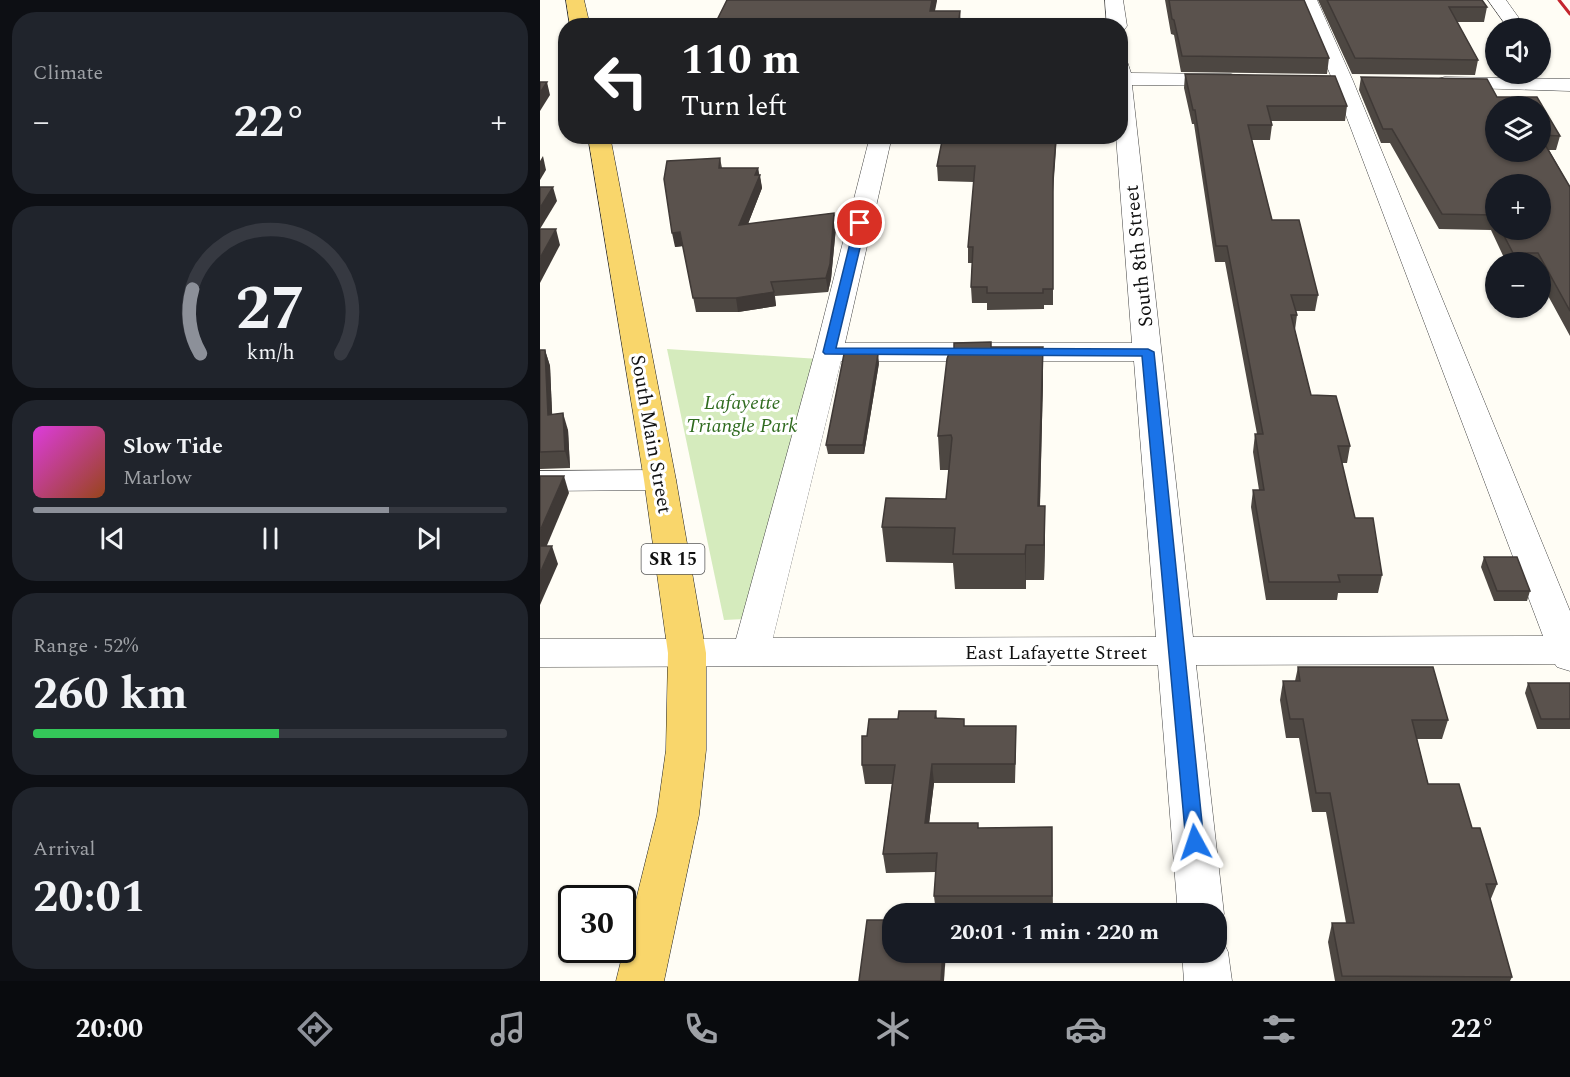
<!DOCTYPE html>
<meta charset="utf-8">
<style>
body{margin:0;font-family:Spectral,serif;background:#20242c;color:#f1f3f6;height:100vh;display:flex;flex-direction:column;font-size:22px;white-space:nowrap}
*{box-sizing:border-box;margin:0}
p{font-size:20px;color:#9ea1a6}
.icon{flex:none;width:33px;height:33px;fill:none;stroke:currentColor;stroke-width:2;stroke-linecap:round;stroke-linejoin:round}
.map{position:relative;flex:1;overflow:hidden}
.side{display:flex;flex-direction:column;gap:12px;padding:12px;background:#0d0f14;width:540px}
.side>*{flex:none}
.banner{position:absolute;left:18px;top:18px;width:570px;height:126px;border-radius:24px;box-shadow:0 2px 4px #0004;background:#202124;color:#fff;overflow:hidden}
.controls{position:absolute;left:945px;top:18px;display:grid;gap:12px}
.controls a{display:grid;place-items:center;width:66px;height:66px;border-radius:50%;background:#171b24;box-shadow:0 2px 4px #0004;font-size:30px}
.speed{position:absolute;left:18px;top:885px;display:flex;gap:12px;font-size:30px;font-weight:700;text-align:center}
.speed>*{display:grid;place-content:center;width:78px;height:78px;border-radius:50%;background:#171b24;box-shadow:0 2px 4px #0004;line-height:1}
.speed .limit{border:3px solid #111;border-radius:9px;background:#fff;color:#111}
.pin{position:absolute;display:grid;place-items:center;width:51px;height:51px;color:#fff;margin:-26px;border:3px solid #fff;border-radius:50%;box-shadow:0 2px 6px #0007}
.me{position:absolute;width:66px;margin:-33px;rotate:355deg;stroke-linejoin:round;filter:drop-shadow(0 0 4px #0008)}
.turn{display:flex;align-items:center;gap:21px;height:126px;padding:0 24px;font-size:27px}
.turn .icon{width:78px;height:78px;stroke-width:2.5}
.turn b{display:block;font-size:42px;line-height:51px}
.big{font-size:45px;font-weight:700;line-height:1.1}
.side .card{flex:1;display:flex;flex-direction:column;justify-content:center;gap:9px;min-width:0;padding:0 21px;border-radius:24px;background:#20242c}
.side .dial{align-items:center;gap:0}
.dial svg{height:156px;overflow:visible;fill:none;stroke:#363941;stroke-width:7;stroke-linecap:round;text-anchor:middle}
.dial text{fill:#f1f3f6;stroke:none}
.song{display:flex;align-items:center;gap:18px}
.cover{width:72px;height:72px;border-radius:9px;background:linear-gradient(135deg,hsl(300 70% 55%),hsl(20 70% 35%))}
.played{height:6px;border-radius:3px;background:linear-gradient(90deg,#8c9099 75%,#363941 75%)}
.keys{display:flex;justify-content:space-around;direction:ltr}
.heat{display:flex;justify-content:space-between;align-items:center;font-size:33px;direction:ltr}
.charge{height:9px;border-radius:4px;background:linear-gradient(90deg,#34c759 52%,#363941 0)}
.trip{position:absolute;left:342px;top:903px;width:345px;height:60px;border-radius:24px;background:#171b24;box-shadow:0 2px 4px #0004;font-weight:700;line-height:60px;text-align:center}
.tab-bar{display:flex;height:96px;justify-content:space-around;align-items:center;background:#090b0e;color:#9ea1a6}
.tab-bar .icon{width:42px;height:42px}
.tab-bar .selected{color:#8c9099}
.tab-bar b{font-size:27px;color:#f1f3f6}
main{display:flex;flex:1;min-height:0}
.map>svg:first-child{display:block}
</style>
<main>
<section class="side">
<div class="card"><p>Climate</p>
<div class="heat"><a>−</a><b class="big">22°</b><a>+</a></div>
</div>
<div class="card dial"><svg viewBox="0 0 100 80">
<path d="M14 69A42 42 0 1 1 86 69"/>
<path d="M14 69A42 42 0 0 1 10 36" stroke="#8c9099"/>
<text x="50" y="56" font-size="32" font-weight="700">27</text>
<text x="50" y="72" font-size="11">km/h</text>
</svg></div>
<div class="card">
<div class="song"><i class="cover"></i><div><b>Slow Tide</b><p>Marlow</p></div></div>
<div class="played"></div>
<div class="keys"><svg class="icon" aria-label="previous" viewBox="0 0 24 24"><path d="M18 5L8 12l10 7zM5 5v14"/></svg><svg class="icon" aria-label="pause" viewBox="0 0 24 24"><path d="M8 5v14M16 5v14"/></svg><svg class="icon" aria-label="next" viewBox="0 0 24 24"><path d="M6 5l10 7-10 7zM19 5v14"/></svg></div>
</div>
<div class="card"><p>Range · 52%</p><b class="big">260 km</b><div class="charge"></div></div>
<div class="card"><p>Arrival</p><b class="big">20:01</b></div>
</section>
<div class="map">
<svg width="1030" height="981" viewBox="0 0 1030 981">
<rect width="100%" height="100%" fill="#fffdf5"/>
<polygon fill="#d5ebbd" points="127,349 279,359 205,619 184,620"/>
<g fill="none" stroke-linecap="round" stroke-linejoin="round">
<defs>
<g id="minor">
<polygon points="565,0 583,0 587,26 584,30 580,31 580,26 567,26"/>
<path d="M 759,0 L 777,0 L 813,81 L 1030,611 L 1030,671 L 1017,667 L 1015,664 L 656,665 L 684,914 L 676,928 L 676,914 L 638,914 L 618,665 L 0,667 L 0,639 L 196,639 L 275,352 L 330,136 L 352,136 L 305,343 L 592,343 L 576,136 L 580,136 L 580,59 L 587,61 L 591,73 L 691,74 L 698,76 L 701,80 L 698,84 L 691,86 L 592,85 L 653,637 L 1003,636 L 793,81 ZM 301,361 L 594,361 L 616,637 L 233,638 Z"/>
<polygon points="948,0 966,0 986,28 968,28"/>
<polygon points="905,77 1030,79 1030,91 898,87 895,83 898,79"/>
<polygon points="120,470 132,473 136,480 132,487 120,490 0,491 0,471"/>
<polygon points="676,935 681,937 688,952 692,981 644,981 642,952 676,952"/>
</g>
<g id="major">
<polygon points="26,0 44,0 50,26 30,26"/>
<polygon points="48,136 70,136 136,480 166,653 166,750 159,815 124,981 76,981 117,815 126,750 128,653 104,480"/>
</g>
</defs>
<use href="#minor" stroke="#444" stroke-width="1"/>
<use href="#major" stroke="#222" stroke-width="1"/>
<use href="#minor" fill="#fff" fill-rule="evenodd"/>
<use href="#major" fill="#f9d66b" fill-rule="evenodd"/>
<polyline stroke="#c4262e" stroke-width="3" points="1019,0 1030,14"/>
</g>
<g fill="#4d4742" fill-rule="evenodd">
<polygon points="625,0 764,0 789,58 787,74 641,72 634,35 631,34"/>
<polygon points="778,0 942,0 947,7 944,22 917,22 938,60 935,75 812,74"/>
<polygon points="645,74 807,106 805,121 730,121 732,125 730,140 712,140 732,220 778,295 775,311 756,311 757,315 755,330 771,395 810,446 807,463 802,463 815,518 842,575 838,593 798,593 797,600 726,600 711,507 713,490 719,490 713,452 715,434 717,434 685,262 675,262 654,124 652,124 644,88"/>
<path d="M 821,77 L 957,97 L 1020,136 L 1016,150 L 1009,150 L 1030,187 L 1030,336 L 1000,281 L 1000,262 L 966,262 L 951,230 L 899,229 L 850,143 L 841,143 L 819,90 ZM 956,184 L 1000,230 L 956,230 Z"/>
<polygon points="403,136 513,192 513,305 504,305 504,309 447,310 447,303 432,303 431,287 432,263 428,263 428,247 434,182 398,181 397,166"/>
<polygon points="180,158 182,168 218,168 222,188 208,224 294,213 296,227 291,279 288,292 235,296 236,306 198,312 156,312 143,246 135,247"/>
<polygon points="451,347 503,347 503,380 500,506 505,540 504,580 486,580 486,589 415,589 413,563 346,562 342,527 406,499 409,470 400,470 398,436 414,353"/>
<polygon points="0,350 5,350 10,366 12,415 28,430 30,468 0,469"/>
<polygon points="339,363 324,454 288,454 286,445"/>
<polygon points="944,557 990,591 987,601 954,601 941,567"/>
<polygon points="758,667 908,720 902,739 877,739 888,784 932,828 957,884 950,901 972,977 970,981 795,981 788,942 792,923 806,923 786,812 772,812 759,738 746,738 740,700 743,681 755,681"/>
<polygon points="988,683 1030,683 1030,729 997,729 985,693"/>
<polygon points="396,711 397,718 425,726 476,726 476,745 475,783 394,783 389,823 438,828 512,827 513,914 396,914 394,896 396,872 346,873 343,854 352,784 325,784 322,765 327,736 358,719"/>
</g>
<g fill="#3f3936">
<polygon points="392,0 397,0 397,1 392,26 390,11"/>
<polygon points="420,11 421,26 418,26"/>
<polygon points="7,82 10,95 0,111 0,93"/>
<polygon points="516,136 517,136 513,192 513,305 513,177"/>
<polygon points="3,156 6,170 0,180 0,161"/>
<polygon points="218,168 219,177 220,175 222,188 202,239 199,225"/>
<polygon points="13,187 17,201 0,229 0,208"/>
<polygon points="294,213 296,227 291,279 288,292 286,278"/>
<polygon points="16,229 20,245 0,283 0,258"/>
<polygon points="140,232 143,246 135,247 132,233"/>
<polygon points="234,292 236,306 198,312 196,298"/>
<polygon points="503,347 503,380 499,540 498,506"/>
<polygon points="5,350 10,366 13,433 8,415"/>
<polygon points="338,354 339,363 324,454 323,445"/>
<polygon points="23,413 28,430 30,468 25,451"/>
<polygon points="24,476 29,493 0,562 0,531"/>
<polygon points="505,506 505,540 504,580 504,545"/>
<polygon points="486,545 486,589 485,554"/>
<polygon points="12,546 18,564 0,605 0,573"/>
<polygon points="392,764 394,783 387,841 385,823"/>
<polygon points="403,952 406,952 404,981 401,981"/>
</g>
<g fill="#5a524d" stroke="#3f3936" stroke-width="1.5">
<polygon points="187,0 392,0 390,11 420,11 418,26 174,26"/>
<polygon points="629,0 764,0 789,58 642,56 634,20 632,19"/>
<polygon points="787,0 942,0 947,7 909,7 938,60 815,58"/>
<polygon points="645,74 795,76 807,106 727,106 732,125 708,125 732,220 759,220 778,295 751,295 757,315 751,315 771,395 796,396 810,446 798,446 815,518 833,518 842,575 798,575 800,582 729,582 713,490 724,490 715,434 723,434 687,246 676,246 655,110 653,110"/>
<polygon points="821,77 947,79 957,97 997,97 1020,136 1000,135 1000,106 956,106 956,152 1000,152 1000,136 1030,187 1030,311 998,253 973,253 961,230 1000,230 1000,184 956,184 956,217 954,215 902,214 852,129 843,129"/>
<polygon points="0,82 7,82 0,93"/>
<polygon points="403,136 516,136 513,177 513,289 503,289 503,293 447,293 447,287 431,287 433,247 428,247 435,166 397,166"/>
<polygon points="180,158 179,168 218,168 215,175 220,175 199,225 294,213 290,264 286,278 231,282 234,292 196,298 153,298 140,232 132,233 124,179 127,161"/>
<polygon points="0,187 13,187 0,208"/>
<polygon points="0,229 16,229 0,258"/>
<polygon points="451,342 451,347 503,347 498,506 505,506 504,545 486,545 485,554 413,554 415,528 342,527 346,498 406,499 412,438 411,435 398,436 407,359 409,353 414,353 414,343"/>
<polygon points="0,350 5,350 8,415 23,413 25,451 0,452"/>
<polygon points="304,354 338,354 323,445 286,445"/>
<polygon points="0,476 24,476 0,531"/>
<polygon points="0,546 12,546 0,573"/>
<polygon points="944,557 977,557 990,591 957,591"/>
<polygon points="758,667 893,667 908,720 872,720 888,784 919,784 932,828 940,828 957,884 946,884 972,977 802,976 792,923 814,923 790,793 776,793 763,719 750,719 743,681 760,681"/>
<polygon points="988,683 1030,683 1030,719 1001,719"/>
<polygon points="359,711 396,711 395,718 424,719 424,726 476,726 475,764 392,764 385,823 438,823 438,828 512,827 512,896 394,896 397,853 343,854 355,765 322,765 322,736 327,736 329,719 358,719"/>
<polygon points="327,920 352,920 352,952 403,952 401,981 319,981"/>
</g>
<polygon fill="#1a73e8" stroke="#114b97" stroke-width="1.5" points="320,220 326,223 296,348 608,349 614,352 664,842 661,848 655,850 649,848 646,842 602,356 285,354 283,352 315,223"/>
<g text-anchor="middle" stroke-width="6" stroke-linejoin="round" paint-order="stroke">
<rect fill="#fff" stroke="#585858" stroke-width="1.5" x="101.5" y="544" width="63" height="30" rx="4.5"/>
<g font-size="18" font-weight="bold" fill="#111">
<text x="133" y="565">SR 15</text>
</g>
<g font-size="20" fill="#111" stroke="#fff">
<text transform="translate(598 256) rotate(-96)" y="7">South 8th Street</text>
<text transform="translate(112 434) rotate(80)" y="7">South Main Street</text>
<text x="516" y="659">East Lafayette Street</text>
</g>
<g font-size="20" font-style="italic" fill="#2f6b1f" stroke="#fff">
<text x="202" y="409">Lafayette<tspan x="202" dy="23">Triangle Park</tspan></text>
</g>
</g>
</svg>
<div class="controls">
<a><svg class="icon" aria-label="sound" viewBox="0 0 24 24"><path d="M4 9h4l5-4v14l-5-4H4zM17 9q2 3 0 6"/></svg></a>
<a><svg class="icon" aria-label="layers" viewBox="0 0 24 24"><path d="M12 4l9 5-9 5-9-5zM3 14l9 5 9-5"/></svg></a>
<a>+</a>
<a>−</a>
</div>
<div class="speed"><div class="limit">30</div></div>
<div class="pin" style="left:320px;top:223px;background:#d93025"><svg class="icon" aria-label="arrive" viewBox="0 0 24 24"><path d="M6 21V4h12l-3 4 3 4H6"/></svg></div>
<svg class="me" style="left:655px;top:842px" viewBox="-20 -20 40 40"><path d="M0-17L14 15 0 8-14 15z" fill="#1a73e8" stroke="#fff" stroke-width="4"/></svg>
<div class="trip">20:01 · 1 min · 220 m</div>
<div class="banner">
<div class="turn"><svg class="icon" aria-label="left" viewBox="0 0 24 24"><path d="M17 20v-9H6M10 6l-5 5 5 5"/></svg><div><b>110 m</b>Turn left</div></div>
</div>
</div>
</main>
<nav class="tab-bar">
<b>20:00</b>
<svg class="icon selected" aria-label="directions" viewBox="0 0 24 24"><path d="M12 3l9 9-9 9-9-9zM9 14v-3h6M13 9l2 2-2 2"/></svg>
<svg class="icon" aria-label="music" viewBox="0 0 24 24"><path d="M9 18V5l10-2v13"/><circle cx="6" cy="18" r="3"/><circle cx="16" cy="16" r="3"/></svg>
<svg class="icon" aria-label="phone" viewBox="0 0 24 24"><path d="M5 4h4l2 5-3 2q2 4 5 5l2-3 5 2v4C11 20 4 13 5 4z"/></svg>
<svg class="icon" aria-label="climate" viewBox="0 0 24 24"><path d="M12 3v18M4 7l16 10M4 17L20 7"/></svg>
<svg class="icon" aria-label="car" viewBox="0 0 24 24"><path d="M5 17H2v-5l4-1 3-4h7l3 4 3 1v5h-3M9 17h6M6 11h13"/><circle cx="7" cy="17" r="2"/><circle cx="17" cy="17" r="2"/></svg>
<svg class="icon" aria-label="filters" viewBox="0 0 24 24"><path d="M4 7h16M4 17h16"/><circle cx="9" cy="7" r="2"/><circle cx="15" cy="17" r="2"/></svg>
<b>22°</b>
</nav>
